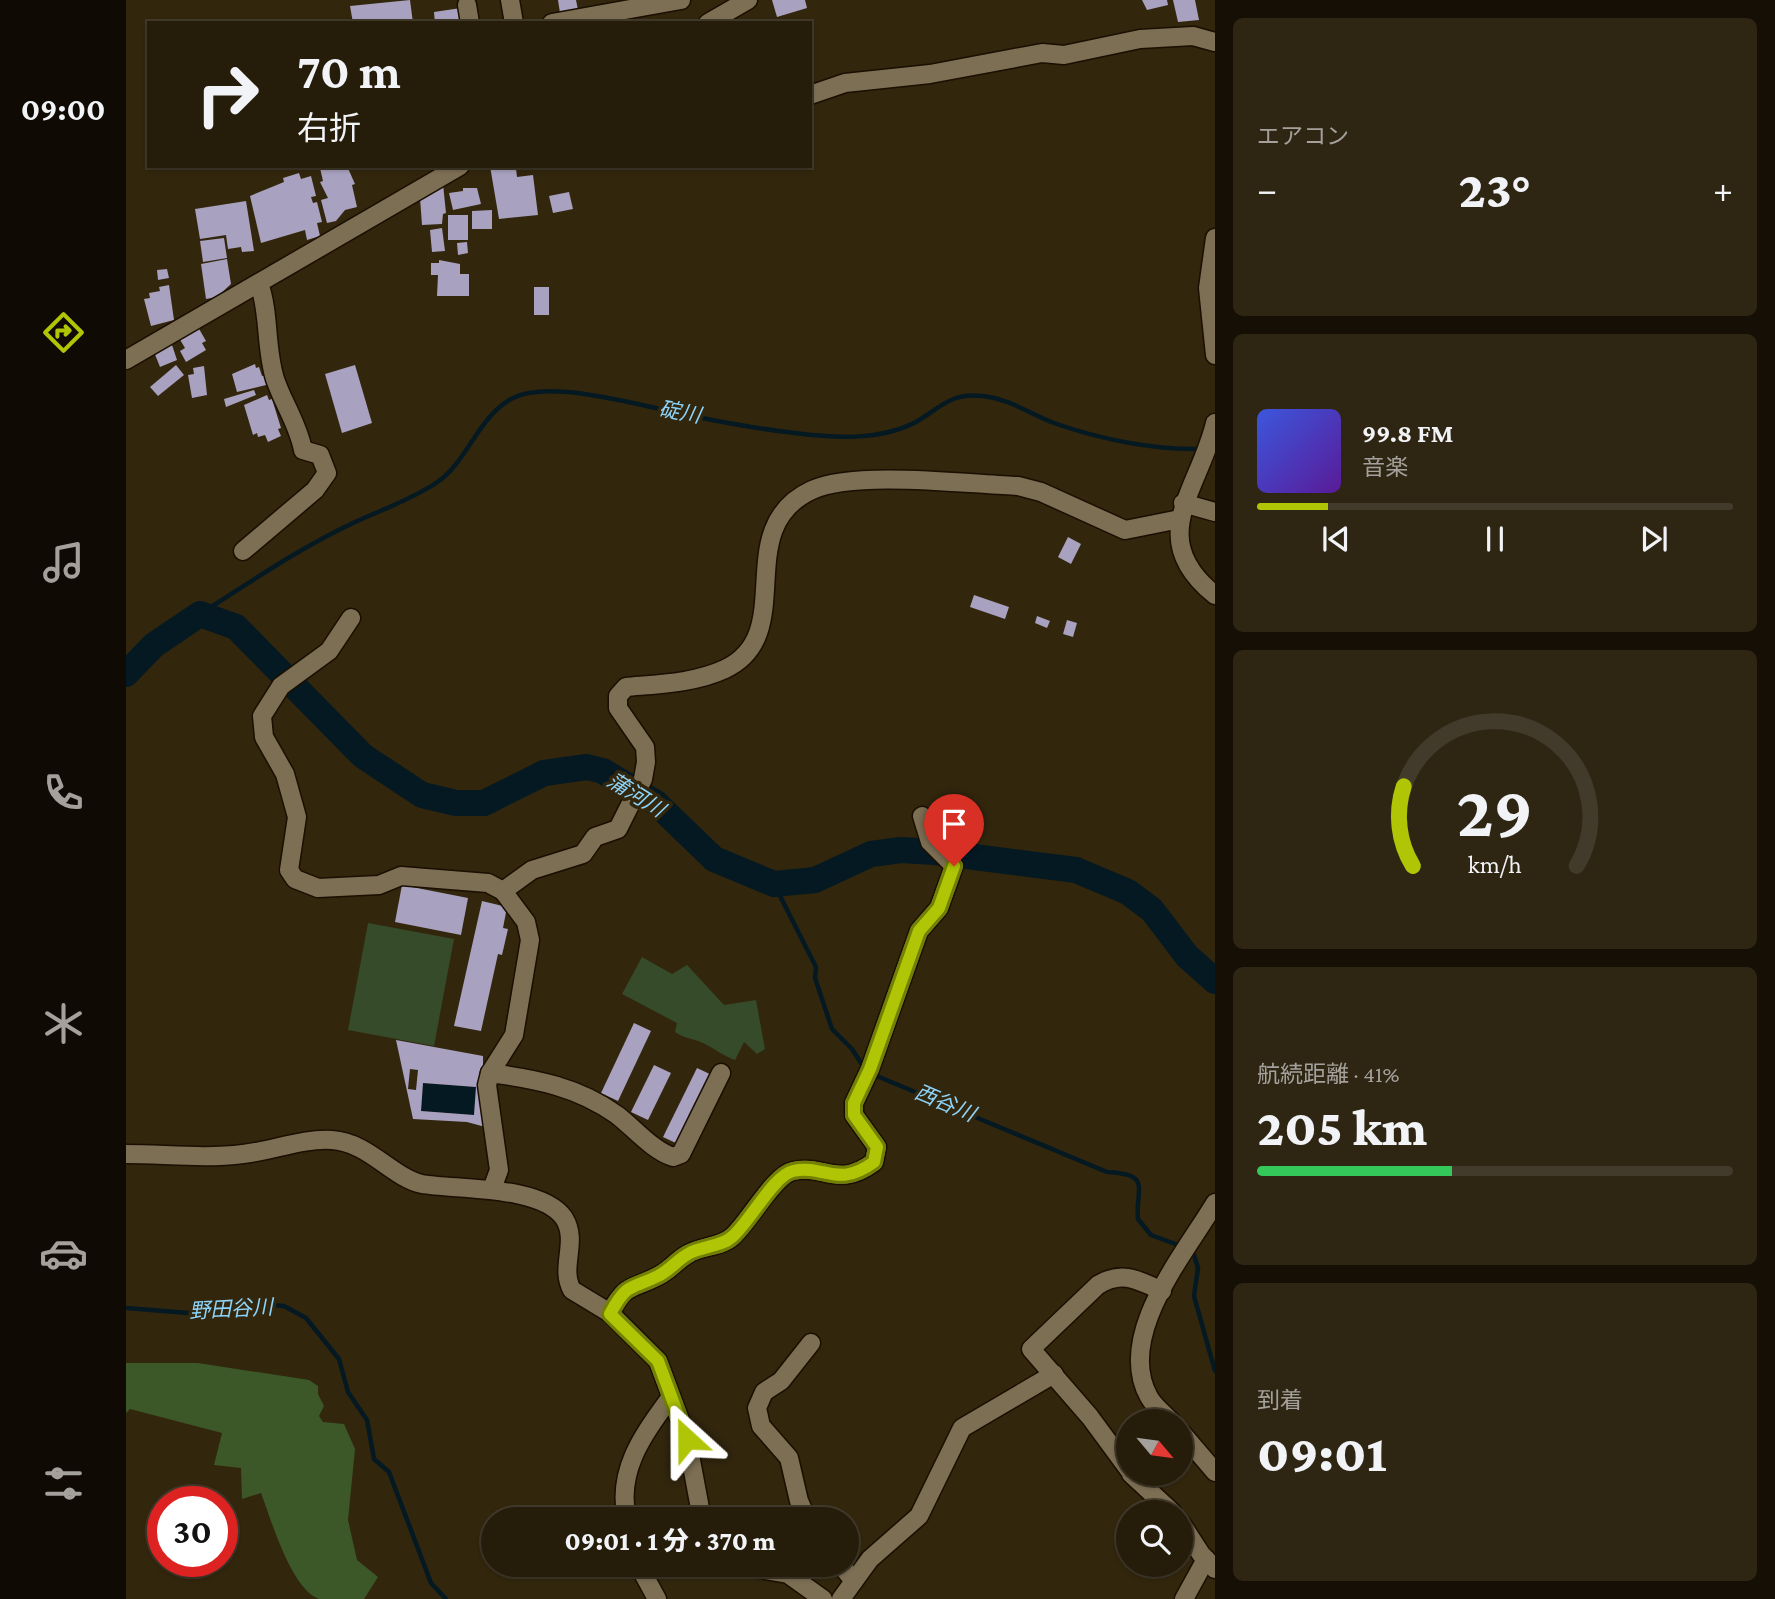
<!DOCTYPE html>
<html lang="ja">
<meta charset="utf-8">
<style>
body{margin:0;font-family:"Crimson Pro","Noto Sans JP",serif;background:#2e2513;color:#f1f3f6;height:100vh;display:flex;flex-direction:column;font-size:26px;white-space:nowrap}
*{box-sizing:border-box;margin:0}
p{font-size:23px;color:#a4a19c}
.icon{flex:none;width:38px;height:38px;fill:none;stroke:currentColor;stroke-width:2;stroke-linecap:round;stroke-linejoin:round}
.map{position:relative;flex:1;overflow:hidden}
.details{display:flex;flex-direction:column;gap:18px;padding:18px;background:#150f06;width:560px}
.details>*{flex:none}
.guide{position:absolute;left:21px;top:21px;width:665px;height:147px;border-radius:0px;box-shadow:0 2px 5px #0004,0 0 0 2px #423a2b;background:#261c0a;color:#f1f3f6;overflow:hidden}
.needle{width:46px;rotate:119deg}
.fabs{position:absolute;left:990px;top:1409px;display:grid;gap:14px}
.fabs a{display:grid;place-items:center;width:77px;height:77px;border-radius:50%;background:#261c0a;box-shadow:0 2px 5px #0004,0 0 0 2px #423a2b;font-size:35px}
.speed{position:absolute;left:21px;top:1486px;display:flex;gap:14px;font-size:35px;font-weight:700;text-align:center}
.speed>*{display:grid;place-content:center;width:91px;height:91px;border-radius:50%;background:#261c0a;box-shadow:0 2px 5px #0004,0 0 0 2px #423a2b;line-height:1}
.speed .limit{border:10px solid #d22;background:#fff;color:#111}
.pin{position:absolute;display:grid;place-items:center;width:60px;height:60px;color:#fff;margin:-72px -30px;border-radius:50% 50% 50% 0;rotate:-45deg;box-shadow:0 0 7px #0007}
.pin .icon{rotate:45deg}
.me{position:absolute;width:77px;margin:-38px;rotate:336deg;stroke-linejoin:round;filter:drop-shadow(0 0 5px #0008)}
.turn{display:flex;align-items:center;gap:24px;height:147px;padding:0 35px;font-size:32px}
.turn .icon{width:91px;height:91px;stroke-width:2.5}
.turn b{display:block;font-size:49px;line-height:60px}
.big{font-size:52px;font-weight:800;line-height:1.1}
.details .card{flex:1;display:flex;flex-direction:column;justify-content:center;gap:10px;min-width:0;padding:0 24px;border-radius:10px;background:#2e2513}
.details .dial{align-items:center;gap:0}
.dial svg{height:182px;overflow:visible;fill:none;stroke:#423a2b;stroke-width:7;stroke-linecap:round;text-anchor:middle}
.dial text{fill:#f1f3f6;stroke:none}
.song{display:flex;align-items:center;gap:21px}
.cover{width:84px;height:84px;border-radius:10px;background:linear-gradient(135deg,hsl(230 70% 55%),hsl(270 70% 35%))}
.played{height:7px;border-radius:4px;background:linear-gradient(90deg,#afc506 15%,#423a2b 15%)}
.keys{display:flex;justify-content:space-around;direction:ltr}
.heat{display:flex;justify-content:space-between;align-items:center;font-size:38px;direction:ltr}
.charge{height:10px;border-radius:5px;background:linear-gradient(90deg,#34c759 41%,#423a2b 0)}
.trip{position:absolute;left:355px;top:1507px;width:378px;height:70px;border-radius:35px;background:#261c0a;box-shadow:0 2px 5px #0004,0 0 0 2px #423a2b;font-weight:800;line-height:70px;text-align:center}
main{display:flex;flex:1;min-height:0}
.tab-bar{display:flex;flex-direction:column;width:126px;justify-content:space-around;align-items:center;background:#0f0b04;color:#a4a19c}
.tab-bar .icon{width:49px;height:49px}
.tab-bar .on{color:#afc506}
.tab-bar b{font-size:32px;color:#f1f3f6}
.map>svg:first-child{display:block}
</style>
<main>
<nav class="tab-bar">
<b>09:00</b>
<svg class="icon on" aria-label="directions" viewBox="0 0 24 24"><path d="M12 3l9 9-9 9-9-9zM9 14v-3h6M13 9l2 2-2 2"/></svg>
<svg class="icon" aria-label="music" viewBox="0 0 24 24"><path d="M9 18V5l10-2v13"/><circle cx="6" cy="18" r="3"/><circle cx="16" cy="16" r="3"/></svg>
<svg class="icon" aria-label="phone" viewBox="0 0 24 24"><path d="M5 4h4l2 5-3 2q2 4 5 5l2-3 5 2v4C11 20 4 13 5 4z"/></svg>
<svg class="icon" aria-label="climate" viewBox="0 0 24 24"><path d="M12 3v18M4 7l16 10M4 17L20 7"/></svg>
<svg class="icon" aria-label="car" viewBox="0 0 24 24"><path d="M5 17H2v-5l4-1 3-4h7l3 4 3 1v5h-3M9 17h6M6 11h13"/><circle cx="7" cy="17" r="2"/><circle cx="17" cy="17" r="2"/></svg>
<svg class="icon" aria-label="filters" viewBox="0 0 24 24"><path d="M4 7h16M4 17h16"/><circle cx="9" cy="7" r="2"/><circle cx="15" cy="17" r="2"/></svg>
</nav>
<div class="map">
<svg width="1089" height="1599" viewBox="0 0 1089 1599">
<rect width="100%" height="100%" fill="#32260d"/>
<g fill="#364b29">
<polygon points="242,923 328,939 308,1046 222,1030"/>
<path d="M 516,957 L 546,974 L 561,965 L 598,1005 L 630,1000 L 639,1049 L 631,1054 L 618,1042 L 609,1060 C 597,1056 588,1048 577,1043 C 567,1038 559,1039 549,1032 L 551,1023 L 496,994 Z"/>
</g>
<path fill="#3c5828" d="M 0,1363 L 72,1363 L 183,1380 L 192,1386 L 192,1394 L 198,1406 L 193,1416 L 197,1422 L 218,1424 L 229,1449 L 222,1520 L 231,1560 L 252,1577 L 238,1599 C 225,1599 204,1599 193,1599 C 165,1589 145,1519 135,1493 L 116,1499 L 115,1468 L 88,1465 L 96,1433 L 4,1409 L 0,1413 Z"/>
<g fill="#051923">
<path d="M 74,614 C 56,641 23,658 0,682 L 0,661 C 21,641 43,616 74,614 Z"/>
<polygon points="297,1083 350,1087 348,1115 295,1111"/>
</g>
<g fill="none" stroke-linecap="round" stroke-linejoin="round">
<g stroke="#051923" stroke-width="4.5">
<path d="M 74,614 C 123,583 172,549 225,524 C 254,510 283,501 310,483 C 342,462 351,417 387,398 C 427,378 522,408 566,416 C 600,423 634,429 669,433 C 707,438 752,441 788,423 C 814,409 823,392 857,396 C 885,399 903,414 928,423 C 973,439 1027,450 1074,449"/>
<polyline points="648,884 690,967 689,978 706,1029 726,1049 739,1069"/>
<path d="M 746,1074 L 981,1172 C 1027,1174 1009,1189 1012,1219 L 1025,1235 L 1052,1245"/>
<polyline points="1068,1255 1072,1268 1068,1296 1089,1371"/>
<polyline points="0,1308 75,1314 134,1304 158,1306 180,1318 213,1359 222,1392 241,1420 248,1459 263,1472 305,1583 320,1599"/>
</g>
<polyline stroke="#051923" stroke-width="26" points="0,674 28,645 74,614 110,627 237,756 296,795 330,803 358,803 418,773 461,767 477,771 530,803 588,859 648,884 689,880 745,854 775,850 809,852 950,870 1002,892 1026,910 1061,956 1089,981"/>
</g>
<g fill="#a8a1bf" fill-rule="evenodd">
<polygon points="284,0 287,23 227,23 224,6"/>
<polygon points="432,0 450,0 452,10 434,13"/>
<polygon points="646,0 679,0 681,8 651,17"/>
<polygon points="1016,0 1041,0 1042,5 1021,10"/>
<polygon points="1047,0 1069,0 1073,20 1052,22"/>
<polygon points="335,8 337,23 309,23 308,12"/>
<polygon points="200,166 221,166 229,184 226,185 231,207 219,210 210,221 201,223 195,200 202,198 194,182 197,181 194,168"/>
<polygon points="364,166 377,166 377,170 390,169 391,177 407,175 412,215 373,219"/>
<polygon points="173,173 175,179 185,176 190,196 185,197 187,203 191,202 196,222 191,223 194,236 181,240 179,230 135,243 124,196 158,182 157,178"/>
<polygon points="317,184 320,213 317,214 316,224 296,225 294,198"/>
<polygon points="337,188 351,188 355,204 327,210 323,193 337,191"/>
<polygon points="443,192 447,209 427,213 423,196"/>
<polygon points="120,201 128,251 116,252 115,247 102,249 100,235 74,239 69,209"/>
<polygon points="366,210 366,229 346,229 346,211"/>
<rect x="322" y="215" width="20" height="25"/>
<polygon points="316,228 319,251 306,252 304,230"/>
<polygon points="98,238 101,258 77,262 74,241"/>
<polygon points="341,242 342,253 332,255 331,243"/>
<polygon points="101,259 105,284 91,297 80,299 75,264"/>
<polygon points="313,260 334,264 334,274 343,274 343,296 311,296 312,275 305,275 305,263 313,263"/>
<polygon points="41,269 43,278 32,280 31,270"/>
<polygon points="43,285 48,320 25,326 18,299 24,298 23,293 34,291 33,287"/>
<rect x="408" y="287" width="15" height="28"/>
<polygon points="72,327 80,341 76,343 80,350 60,362 54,351 59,348 53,338"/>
<polygon points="46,345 51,360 34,367 28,352"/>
<polygon points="129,364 130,368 133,367 136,376 141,375 144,384 111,392 106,374"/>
<polygon points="50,365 58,375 32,396 24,387"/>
<polygon points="229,365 246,423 216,433 199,374"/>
<polygon points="78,366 81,395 66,398 62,375 68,374 67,368"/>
<polygon points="128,390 130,395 100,407 98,399"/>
<polygon points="141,395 143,400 146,399 155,428 152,429 155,436 142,442 139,435 132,437 131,433 127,435 118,405"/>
<polygon points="942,537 955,544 945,564 932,557"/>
<polygon points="848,595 883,607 879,619 844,607"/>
<polygon points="911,616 924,621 921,628 909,623"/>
<polygon points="941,620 951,623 947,637 937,634"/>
<polygon points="276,885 342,898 335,935 269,922"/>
<polygon points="356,901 381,907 377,928 382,929 376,955 372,954 355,1031 328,1026"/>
<polygon points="508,1023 525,1031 492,1101 475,1093"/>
<path d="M 270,1040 L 357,1056 L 357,1105 L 363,1128 L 341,1122 L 287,1119 ZM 284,1069 L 292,1070 L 290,1090 L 282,1089 ZM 297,1083 L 350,1087 L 348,1115 L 295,1111 Z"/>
<polygon points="528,1065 545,1073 522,1120 505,1112"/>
<polygon points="571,1068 588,1076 554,1145 537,1137"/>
</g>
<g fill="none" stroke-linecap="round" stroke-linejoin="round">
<defs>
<g id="street">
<polyline points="384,0 388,23"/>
<polyline points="341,5 344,23"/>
<polyline points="426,23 555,0"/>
<polyline points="582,23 622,0"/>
<polyline points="684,95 719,83 804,74 916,53 938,55 1014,39 1067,36 1089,42"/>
<polyline points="1089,238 1082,288 1089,355"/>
<polyline points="0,360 334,166"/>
<path d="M 1089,423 C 1073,490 1018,538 1089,595"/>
<polyline points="1057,503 1089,512"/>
<path d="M 117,551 L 189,490 L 201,473 L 194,455 L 177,450 C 172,424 157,403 149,379 C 139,347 144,314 133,283"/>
<polyline points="225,618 203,651 155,686 136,716 138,737 159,774 171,817 163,870 169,879 192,888 253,885 275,876 362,883 377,891"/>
<path d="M 364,1073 C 410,1079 452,1087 491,1115 C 508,1128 526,1150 547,1157 L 555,1154 L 595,1073"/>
<path d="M 0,1154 C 38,1154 79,1159 117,1154 C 146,1151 177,1138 206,1140 C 242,1142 267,1178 296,1184 C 331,1190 415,1185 438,1218 C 453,1242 433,1267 446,1290 L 484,1313 L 532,1361 L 561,1439 L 576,1519"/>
<path d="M 366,1189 L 373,1170 L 361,1085 L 364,1073 L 388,1035 L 404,940 L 400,922 L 377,891 L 406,870 L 457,854 L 469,837 L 492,829 L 517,779 L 520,762 L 519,747 L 492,708 L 492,696 L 500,687 C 533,684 569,683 599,669 C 674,634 603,528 686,490 C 728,470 842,484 892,486 L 915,492 L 999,530 L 1054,519"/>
<path d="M 484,1313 C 501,1282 504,1291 532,1276 C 543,1271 551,1260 562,1254 C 575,1246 595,1247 606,1237 C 623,1222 648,1175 667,1171 C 700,1164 712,1189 748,1162 L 751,1147 L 728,1115 L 728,1103 L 744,1069 L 793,931 L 813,908 L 828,866 L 804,842 L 796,816"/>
<path d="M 1045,1421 C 1038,1414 1028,1406 1023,1397 C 989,1336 1058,1255 1089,1203"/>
<polyline points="1055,1432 1089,1472"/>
<path d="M 1003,1470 L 964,1417 L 905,1349 L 972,1285 C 996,1270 1012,1280 1036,1291"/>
<polyline points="1005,1474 1046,1512"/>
<path d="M 501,1519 C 490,1471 517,1435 544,1398"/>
<polyline points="681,1519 673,1501 663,1458 635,1426 631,1408 638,1392 655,1381 685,1343"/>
<polyline points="1055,1523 1075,1554 1089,1569"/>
<polyline points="512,1564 531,1599"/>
<polyline points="607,1564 662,1574 697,1599"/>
<polyline points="714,1564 728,1581"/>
<polyline points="715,1599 744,1559 793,1516 836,1428 928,1374"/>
<polyline points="1058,1599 1080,1559"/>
</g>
</defs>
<use href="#street" stroke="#1a0f00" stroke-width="21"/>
<use href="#street" stroke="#7d6f54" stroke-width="18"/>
</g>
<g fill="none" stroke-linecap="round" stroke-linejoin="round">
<defs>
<path id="route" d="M 561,1439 L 532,1361 L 484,1314 C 501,1282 504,1290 532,1276 C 543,1271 551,1260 562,1254 C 575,1246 595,1247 606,1237 C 623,1223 648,1175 667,1171 C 699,1164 711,1189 748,1162 L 751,1147 L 728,1115 L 728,1103 L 744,1069 L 793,931 L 813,908 L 828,866"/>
</defs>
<use href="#route" stroke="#728004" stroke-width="18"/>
<use href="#route" stroke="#afc506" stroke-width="12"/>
</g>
<g text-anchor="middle" stroke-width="7" stroke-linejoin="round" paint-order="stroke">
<g font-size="21" font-style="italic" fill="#8dd4fa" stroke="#32260d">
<text transform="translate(554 412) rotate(10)" y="7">碇川</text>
<text transform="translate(510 795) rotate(32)" y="7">蒲河川</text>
<text transform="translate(819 1103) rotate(23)" y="7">西谷川</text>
<text transform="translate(105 1309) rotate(-3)" y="7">野田谷川</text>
</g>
</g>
</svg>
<div class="fabs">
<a><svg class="needle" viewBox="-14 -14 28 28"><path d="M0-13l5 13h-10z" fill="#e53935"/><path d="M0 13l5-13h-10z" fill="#a4a19c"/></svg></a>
<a><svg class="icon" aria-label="search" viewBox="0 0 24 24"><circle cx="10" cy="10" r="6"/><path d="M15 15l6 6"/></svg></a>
</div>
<div class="speed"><div class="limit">30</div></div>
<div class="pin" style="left:828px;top:866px;background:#d93025"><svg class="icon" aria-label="arrive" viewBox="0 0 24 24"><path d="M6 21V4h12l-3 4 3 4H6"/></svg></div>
<svg class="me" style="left:561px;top:1439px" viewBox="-20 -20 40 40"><path d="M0-17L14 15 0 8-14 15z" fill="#afc506" stroke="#fff" stroke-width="4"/></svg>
<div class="trip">09:01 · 1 分 · 370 m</div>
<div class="guide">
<div class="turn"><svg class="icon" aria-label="right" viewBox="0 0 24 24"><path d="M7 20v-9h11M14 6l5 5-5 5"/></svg><div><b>70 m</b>右折</div></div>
</div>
</div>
<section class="details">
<div class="card"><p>エアコン</p>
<div class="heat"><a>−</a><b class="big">23°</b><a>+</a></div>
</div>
<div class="card">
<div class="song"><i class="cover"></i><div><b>99.8 FM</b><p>音楽</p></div></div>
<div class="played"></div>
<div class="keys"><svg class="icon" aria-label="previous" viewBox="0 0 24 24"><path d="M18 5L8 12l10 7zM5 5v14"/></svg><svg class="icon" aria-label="pause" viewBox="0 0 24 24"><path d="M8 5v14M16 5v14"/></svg><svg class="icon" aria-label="next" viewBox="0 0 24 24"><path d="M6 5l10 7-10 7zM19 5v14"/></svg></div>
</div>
<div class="card dial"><svg viewBox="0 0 100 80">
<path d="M14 69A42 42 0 1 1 86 69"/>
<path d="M14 69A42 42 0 0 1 10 34" stroke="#afc506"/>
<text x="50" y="56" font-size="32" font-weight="700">29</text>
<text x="50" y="72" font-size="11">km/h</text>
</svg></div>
<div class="card"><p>航続距離 · 41%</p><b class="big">205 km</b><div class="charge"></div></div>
<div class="card"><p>到着</p><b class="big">09:01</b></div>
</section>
</main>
